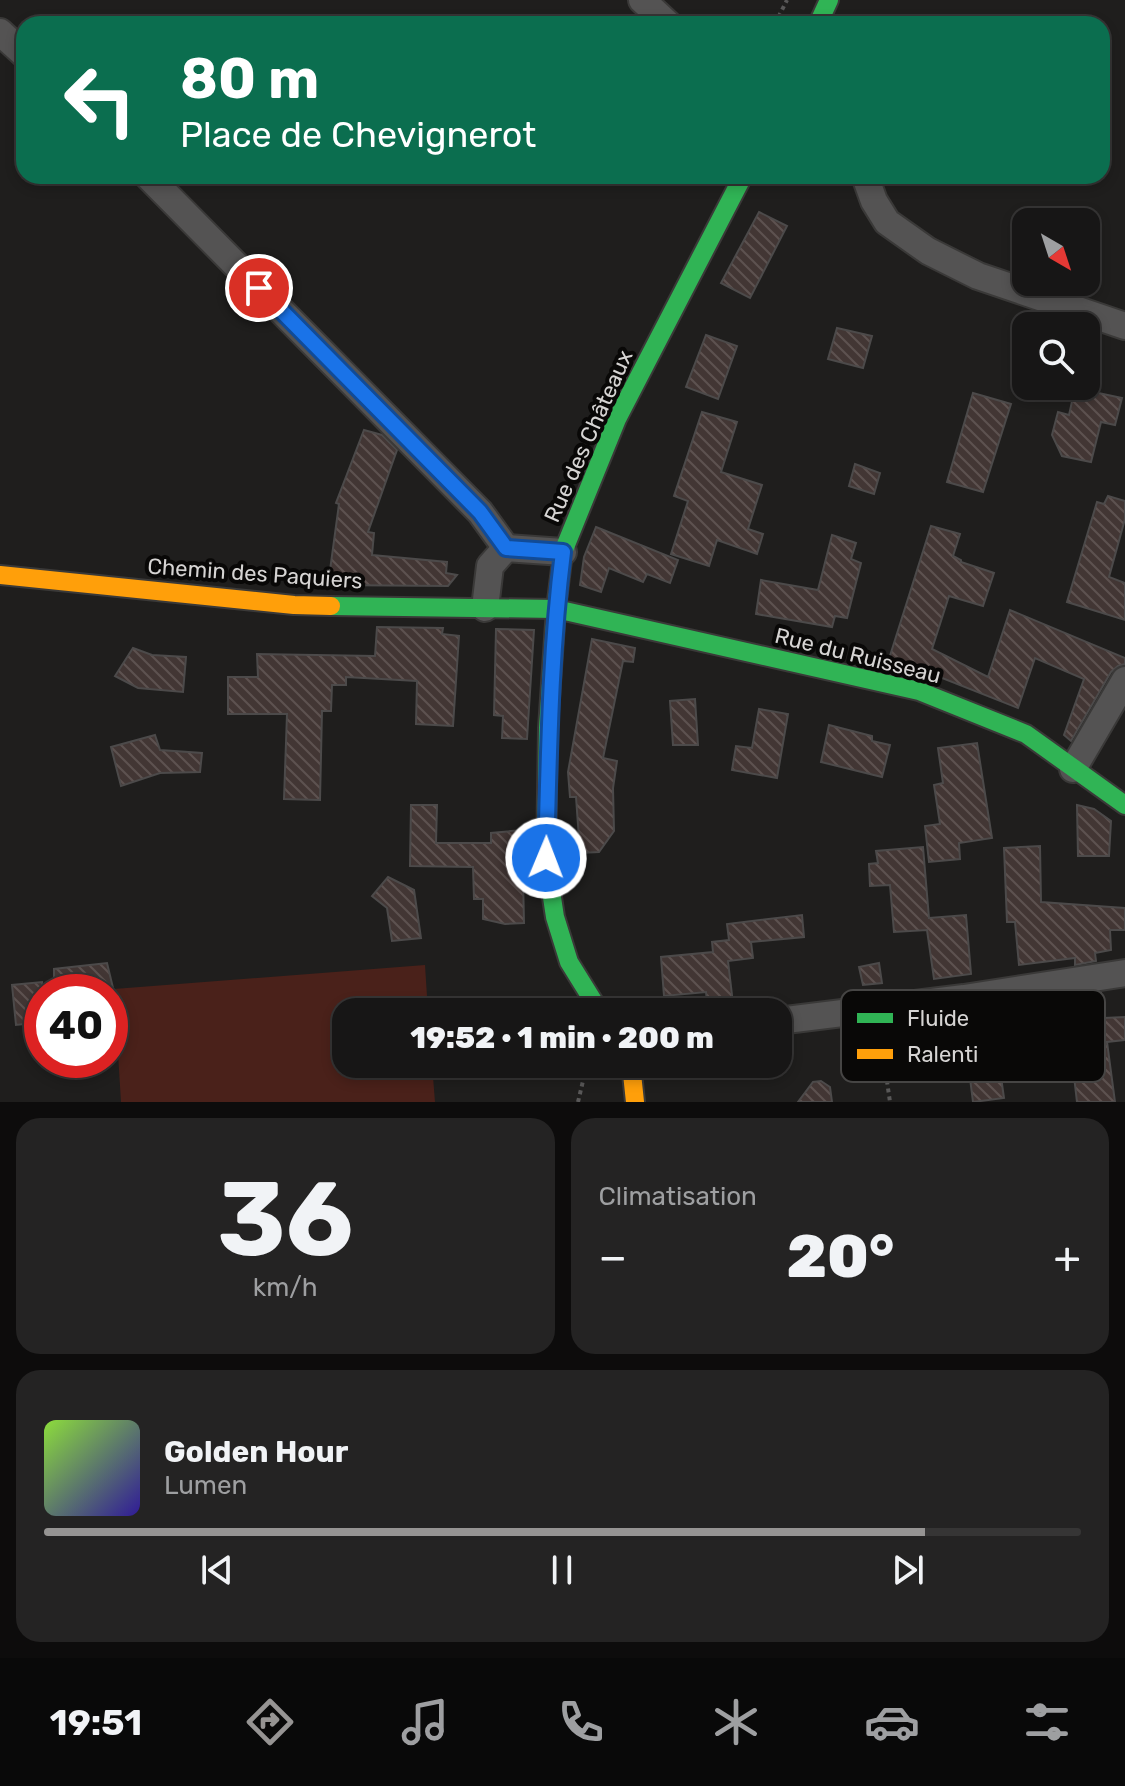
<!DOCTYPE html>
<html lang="fr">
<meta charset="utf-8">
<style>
body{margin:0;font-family:Rubik,sans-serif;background:#242323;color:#f1f3f6;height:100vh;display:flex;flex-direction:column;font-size:30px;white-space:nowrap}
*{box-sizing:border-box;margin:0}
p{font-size:26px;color:#9e9fa1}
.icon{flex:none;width:44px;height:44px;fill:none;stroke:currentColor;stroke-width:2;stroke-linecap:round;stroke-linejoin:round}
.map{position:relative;height:1102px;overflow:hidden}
.side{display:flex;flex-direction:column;gap:16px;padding:16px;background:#0d0c0c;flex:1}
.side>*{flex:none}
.banner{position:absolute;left:16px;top:16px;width:1094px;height:168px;border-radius:24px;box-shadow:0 4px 12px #0003,0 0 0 2px #363535;background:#0b6e4f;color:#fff;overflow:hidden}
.needle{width:52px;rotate:141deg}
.fabs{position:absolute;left:1012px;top:208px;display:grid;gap:16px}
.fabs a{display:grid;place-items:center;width:88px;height:88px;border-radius:16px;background:#171616;box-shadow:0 4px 12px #0003,0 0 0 2px #363535;font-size:40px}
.speed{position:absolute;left:24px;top:974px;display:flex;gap:16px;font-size:40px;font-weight:700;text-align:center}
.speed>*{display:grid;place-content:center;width:104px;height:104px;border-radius:50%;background:#171616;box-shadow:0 4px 12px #0003,0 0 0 2px #363535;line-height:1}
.speed .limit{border:12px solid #d22;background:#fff;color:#111}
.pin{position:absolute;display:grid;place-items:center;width:68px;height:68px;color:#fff;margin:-34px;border:4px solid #fff;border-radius:50%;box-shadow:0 2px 8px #0007}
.me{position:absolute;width:88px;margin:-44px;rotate:1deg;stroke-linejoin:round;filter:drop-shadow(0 0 6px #0008)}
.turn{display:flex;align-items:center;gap:28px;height:168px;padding:0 32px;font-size:36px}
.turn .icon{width:104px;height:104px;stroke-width:2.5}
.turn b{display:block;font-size:56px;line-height:68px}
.big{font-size:60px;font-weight:800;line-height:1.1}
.side .tile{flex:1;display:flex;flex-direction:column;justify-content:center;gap:12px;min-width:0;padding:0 28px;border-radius:24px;background:#242323}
.side .dial{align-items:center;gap:0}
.dial b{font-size:104px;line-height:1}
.song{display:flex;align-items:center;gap:24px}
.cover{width:96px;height:96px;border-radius:12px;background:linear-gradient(135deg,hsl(90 70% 55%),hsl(250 70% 35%))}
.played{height:8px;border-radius:4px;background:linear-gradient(90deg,#969493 85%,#363535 85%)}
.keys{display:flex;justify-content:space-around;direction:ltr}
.heat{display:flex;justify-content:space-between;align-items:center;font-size:44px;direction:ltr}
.side .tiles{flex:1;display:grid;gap:16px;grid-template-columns:1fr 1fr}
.tile:last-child{grid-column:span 2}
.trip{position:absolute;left:332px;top:998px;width:460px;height:80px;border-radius:24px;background:#171616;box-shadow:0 4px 12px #0003,0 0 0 2px #363535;font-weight:800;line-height:80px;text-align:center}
.tab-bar{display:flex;height:128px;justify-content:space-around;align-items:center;background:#090909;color:#9e9fa1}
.tab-bar .icon{width:56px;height:56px}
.tab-bar .current{color:#969493}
.tab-bar b{font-size:36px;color:#f1f3f6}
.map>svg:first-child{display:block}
</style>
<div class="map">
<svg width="1125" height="1102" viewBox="0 0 1125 1102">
<defs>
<pattern id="building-back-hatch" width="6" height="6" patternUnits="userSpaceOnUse" patternTransform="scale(2)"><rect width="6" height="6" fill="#423634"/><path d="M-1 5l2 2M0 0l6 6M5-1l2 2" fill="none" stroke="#5d5250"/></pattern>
</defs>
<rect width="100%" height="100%" fill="#1f1e1d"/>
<polygon fill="#4a211a" points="425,965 428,1012 346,1012 346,1064 432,1064 435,1102 121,1102 114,989"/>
<g fill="url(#building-back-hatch)" stroke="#4c4a4a" stroke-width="2">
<polygon points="759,212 787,226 750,298 721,283"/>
<polygon points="837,328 872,336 863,368 828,359"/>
<polygon points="706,335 737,346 718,399 686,387"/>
<polygon points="1075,388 1122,398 1115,425 1101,422 1091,462 1062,456 1052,435 1058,412 1069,415"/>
<polygon points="973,393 1011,404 983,492 947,482"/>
<polygon points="702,412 737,422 721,472 762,485 748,529 763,534 757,554 717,540 709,566 671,554 688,501 674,496"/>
<polygon points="364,430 382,435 397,450 368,532 374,533 372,555 447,562 446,573 457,575 448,586 328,585 339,504 336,503"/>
<polygon points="855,464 880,473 874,494 849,486"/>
<polygon points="1108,496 1125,501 1125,519 1109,577 1125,583 1125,620 1067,602 1097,502 1104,504"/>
<polygon points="931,526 960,534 953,556 961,560 961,562 994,573 983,606 949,596 932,649 988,677 1010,610 1125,658 1125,664 1118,666 1111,672 1071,741 1064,735 1084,679 1035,658 1018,708 927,672 888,662"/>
<polygon points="596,527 678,560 670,583 647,574 643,582 609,568 601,592 580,585 584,557"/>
<polygon points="832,535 856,543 851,559 861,563 847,618 835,616 832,627 756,614 761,580 818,590"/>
<polygon points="377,627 443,628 442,634 459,636 453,726 416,724 417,681 346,677 346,685 332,685 331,711 322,711 320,800 284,799 287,714 228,714 228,677 258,677 257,654 375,656"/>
<polygon points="496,629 534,630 527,739 502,738 503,716 494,715"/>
<polygon points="592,639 635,648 633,662 623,661 603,758 617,761 613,788 614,831 599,852 580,853 576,797 570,797 568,772"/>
<polygon points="133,648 152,655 186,657 183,692 138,688 115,676"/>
<polygon points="695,699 698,745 673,745 670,701"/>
<polygon points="759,709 788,714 777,778 732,770 736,746 752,748"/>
<polygon points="829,725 872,736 872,741 890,745 882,777 821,762"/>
<polygon points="155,735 160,750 202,753 200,772 160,773 121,786 111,747"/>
<polygon points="977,743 992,838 959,843 960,859 929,862 925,826 940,824 934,785 943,783 938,748"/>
<polygon points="411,805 437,805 436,843 491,843 491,833 522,830 524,923 505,924 483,919 483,899 474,899 473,867 410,866"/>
<polygon points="1077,805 1094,809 1111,821 1109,856 1078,856"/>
<polygon points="1040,846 1041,902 1125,908 1125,930 1110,930 1111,950 1095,953 1096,961 1075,965 1075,958 1019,965 1015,922 1007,922 1004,848"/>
<polygon points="923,847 929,918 966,915 971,974 934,979 927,930 894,932 890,885 870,886 869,864 878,863 876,851"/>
<polygon points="388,877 414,890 421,938 392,941 387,908 372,896"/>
<polygon points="802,915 804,937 751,942 753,958 728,961 734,1012 708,1012 706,992 664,996 661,957 713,952 712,942 729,940 727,924"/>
<polygon points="107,963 114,992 54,992 54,969"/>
<polygon points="879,963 882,983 863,985 859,967"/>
<polygon points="42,982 42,1022 16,1025 12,985"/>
<polygon points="1101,993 1104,1018 1125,1017 1125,1040 1107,1042 1115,1102 1077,1102 1068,1025 1017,1029 1012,1007 1065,1004 1080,1001 1079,996"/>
<polygon points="996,1042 1004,1098 973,1102 966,1046"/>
<polygon points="821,1081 830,1087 832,1102 798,1102 813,1082"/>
</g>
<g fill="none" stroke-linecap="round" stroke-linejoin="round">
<defs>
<g id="street">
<polyline points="642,0 668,24"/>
<polyline points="0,32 24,54"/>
<polyline points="148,176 480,512 506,548"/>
<polyline points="865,176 874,201 887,222 928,251 978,276 1125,326"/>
<polyline points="506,548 563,552"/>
<polyline points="485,608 490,566 506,548"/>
<polyline points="1073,769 1125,680"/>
<polyline points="778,1021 964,998 1125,973"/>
</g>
<g id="fast">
<polyline points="818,24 829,0"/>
<polyline points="331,606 556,609 919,691 1026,734 1125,805"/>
<polyline points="600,1012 569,962 555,917 546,858 548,728 556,609 563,552 617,419 743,176"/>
</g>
<g id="slow">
<polyline points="0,575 294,605 331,606"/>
<polyline points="631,1064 635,1102"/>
</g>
</defs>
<use href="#street" stroke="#3a3938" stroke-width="30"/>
<use href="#fast" stroke="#3a3938" stroke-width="22"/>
<use href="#slow" stroke="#3a3938" stroke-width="22"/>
<g stroke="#595858" stroke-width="4" stroke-dasharray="4 4" stroke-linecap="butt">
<polyline points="775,24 787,0"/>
<polyline points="880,1033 890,1102"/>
<polyline points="578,1102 587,1064"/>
</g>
<use href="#street" stroke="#545353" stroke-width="26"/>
<use href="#fast" stroke="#30b455" stroke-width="18"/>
<use href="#slow" stroke="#ff9f0a" stroke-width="18"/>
</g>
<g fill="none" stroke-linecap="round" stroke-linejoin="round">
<defs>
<path id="route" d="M 259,288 L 480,512 L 506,548 L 563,552 C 550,655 549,755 546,858"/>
</defs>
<use href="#route" stroke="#114b97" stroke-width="20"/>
<use href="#route" stroke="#1a73e8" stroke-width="14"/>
</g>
<g text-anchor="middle" stroke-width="8" stroke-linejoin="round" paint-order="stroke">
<g font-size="22" fill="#d6d4d3" stroke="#090807">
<text transform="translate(588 436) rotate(-66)" y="8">Rue des Châteaux</text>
<text transform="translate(255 573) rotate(4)" y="8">Chemin des Paquiers</text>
<text transform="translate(858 655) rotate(14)" y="8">Rue du Ruisseau</text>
</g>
</g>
<rect x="841" y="990" width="264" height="92" rx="12" fill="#090807" stroke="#464544" stroke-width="2"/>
<rect x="857" y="1013" width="36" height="10" fill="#30b455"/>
<rect x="857" y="1049" width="36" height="10" fill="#ff9f0a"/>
<g font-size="22" fill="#d6d4d3">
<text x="907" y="1026">Fluide</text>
<text x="907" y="1062">Ralenti</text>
</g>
</svg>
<div class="fabs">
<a><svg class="needle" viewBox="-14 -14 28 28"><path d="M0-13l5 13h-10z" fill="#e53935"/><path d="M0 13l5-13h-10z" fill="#9e9fa1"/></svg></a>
<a><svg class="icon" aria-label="search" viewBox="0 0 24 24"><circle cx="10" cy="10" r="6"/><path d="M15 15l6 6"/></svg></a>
</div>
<div class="speed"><div class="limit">40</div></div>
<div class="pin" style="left:259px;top:288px;background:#d93025"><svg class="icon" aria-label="arrive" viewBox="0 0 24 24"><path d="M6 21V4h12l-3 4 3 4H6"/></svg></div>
<svg class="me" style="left:546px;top:858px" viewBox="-20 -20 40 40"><circle r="17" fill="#1a73e8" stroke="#fff" stroke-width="3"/><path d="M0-11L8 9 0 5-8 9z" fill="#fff"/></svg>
<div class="trip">19:52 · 1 min · 200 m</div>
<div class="banner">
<div class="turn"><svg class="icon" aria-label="left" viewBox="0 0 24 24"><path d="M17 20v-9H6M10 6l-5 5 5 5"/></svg><div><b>80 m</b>Place de Chevignerot</div></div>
</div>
</div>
<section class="side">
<div class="tiles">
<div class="tile dial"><b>36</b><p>km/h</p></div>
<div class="tile"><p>Climatisation</p>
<div class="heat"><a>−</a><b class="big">20°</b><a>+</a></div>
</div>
<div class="tile">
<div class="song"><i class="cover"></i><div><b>Golden Hour</b><p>Lumen</p></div></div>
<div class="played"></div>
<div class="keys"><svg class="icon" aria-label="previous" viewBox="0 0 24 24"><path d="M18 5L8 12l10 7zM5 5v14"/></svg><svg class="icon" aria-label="pause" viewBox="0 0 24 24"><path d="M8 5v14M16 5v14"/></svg><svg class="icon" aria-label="next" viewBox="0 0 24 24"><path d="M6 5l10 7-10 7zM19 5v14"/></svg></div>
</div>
</div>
</section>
<nav class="tab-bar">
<b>19:51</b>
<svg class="icon current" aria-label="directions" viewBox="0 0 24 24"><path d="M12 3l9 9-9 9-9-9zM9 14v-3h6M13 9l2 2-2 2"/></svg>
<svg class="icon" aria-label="music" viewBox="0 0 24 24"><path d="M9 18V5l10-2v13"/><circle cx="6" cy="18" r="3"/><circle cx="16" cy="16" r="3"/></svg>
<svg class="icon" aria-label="phone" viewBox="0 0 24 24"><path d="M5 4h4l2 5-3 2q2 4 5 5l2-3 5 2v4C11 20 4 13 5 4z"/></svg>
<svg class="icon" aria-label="climate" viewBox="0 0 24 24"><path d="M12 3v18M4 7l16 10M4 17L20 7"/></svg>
<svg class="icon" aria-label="car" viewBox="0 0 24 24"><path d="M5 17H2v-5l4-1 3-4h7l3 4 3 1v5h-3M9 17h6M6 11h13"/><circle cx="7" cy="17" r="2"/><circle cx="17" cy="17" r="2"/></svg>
<svg class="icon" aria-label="filters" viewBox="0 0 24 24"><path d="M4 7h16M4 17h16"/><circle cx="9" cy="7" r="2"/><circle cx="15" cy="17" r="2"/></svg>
</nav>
